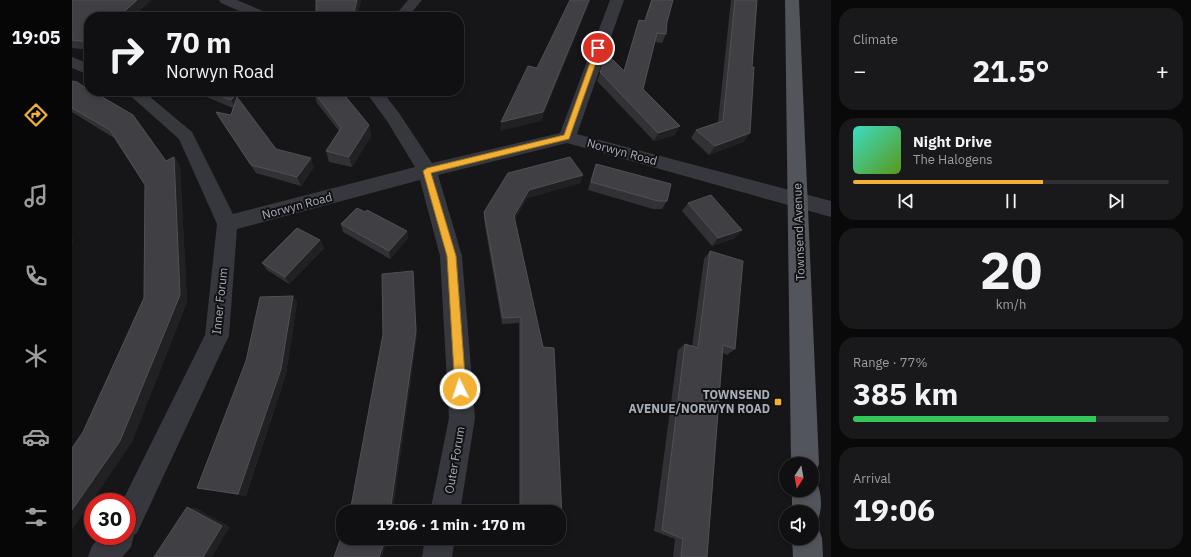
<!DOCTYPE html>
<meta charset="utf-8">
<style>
body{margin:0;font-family:"IBM Plex Sans",sans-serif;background:#19191b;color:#f1f3f6;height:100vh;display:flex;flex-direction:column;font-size:15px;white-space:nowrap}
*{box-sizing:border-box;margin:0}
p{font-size:13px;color:#9c9d9f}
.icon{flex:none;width:22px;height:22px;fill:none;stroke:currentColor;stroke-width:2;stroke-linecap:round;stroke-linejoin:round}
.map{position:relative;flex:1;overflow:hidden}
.drawer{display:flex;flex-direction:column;gap:8px;padding:8px;background:#09090a;width:360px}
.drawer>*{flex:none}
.banner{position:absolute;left:12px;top:12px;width:380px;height:84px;border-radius:16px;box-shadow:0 2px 6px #0003,0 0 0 1px #303032;background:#101012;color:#f1f3f6;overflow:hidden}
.needle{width:26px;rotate:191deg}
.tools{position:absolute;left:707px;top:457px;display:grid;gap:8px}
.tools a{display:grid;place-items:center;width:40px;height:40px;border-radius:50%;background:#101012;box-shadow:0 2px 6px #0003,0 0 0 1px #303032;font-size:20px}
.speed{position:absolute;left:12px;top:493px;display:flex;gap:8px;font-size:20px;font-weight:700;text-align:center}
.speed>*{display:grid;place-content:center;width:52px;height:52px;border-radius:50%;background:#101012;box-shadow:0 2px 6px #0003,0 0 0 1px #303032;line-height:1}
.speed .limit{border:6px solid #d22;background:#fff;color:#111}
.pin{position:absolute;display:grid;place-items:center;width:34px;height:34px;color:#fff;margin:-17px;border:2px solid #fff;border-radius:50%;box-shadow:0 1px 4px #0007}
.me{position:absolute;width:44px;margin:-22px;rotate:356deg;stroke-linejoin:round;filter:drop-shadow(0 0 3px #0008)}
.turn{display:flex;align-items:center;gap:14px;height:84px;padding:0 16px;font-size:18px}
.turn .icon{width:52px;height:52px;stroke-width:2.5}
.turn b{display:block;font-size:28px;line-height:34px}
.big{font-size:30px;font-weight:700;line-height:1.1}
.drawer .card{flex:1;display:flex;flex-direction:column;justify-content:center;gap:6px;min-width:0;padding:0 14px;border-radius:16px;background:#19191b}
.drawer .dial{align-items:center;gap:0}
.dial b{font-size:52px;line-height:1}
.song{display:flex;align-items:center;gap:12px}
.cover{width:48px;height:48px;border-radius:6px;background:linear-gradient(135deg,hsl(170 70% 55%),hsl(90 70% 35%))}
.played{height:4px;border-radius:2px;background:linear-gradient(90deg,#f2b134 60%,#303032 60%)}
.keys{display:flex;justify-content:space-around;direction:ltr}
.heat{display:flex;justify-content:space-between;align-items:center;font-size:22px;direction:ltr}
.charge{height:6px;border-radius:3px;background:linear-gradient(90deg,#34c759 77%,#303032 0)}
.trip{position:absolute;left:264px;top:505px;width:230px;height:40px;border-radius:16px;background:#101012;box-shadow:0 2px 6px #0003,0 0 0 1px #303032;font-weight:700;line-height:40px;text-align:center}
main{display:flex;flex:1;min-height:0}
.tabs{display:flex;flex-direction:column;width:72px;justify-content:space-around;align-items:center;background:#060607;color:#9c9d9f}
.tabs .icon{width:28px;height:28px}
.tabs .active{color:#f2b134}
.tabs b{font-size:18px;color:#f1f3f6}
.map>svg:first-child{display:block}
</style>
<main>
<nav class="tabs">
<b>19:05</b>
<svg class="icon active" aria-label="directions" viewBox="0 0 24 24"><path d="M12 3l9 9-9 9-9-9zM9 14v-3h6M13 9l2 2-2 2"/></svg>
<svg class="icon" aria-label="music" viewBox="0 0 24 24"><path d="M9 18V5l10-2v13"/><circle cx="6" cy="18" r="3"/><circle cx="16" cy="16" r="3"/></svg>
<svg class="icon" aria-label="phone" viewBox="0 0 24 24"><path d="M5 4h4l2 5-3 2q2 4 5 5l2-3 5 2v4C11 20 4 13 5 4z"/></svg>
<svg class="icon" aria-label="climate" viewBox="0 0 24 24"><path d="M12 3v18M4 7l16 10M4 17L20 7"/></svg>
<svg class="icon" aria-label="car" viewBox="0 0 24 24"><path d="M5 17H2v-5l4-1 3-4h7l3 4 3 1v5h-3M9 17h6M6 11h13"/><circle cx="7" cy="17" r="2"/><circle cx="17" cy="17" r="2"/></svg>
<svg class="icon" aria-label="filters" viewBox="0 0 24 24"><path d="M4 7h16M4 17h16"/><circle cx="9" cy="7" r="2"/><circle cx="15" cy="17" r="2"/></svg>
</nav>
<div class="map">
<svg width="759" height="557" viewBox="0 0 759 557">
<rect width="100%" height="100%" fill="#161618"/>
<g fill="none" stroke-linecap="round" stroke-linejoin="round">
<g fill="#37383d" fill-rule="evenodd">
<polygon points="147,0 165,0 198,14 200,17 181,17 149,3"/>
<polygon points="336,0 350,0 336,17 322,17"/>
<polygon points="538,0 552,0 505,134 759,201 759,217 495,143 366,175 390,256 403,418 388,512 358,512 377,418 368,256 348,180 165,229 157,336 153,344 65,533 62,535 59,547 50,557 16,557 20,546 29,536 55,536 55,502 50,502 133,335 145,224 107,139 53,91 71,91 120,132 161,214 343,167 315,121 293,91 310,91 327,113 360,163 488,133"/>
<polygon points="0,57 17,64 17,75 0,68"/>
<polygon points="353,538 383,538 380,557 350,557"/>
</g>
<g fill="#53555c" fill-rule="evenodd">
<polygon points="713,0 727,0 747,464 743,474 740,475 740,464 719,464"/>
<path d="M 740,478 L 744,480 C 750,494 751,508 745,522 L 740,524 L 740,512 L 720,512 L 720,490 L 740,490 Z"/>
<polygon points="740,525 746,527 750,538 751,557 721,557 720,538 740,538"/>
</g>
</g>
<g fill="#323236">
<polygon points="0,0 79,0 61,17 17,17 17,50 0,48"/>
<polygon points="244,0 289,0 285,17 245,17 244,12"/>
<polygon points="579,0 601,0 595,22 594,34 590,43 583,42 571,89 603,135 582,141 525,81 532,62 552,70 567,20 572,21"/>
<polygon points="659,0 685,0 680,67 678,133 671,142 637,155 619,138 624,130 646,122"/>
<polygon points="0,81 94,161 102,157 108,166 115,302 59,444 11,432 72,298 73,185 42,138 0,112"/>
<polygon points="120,91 154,91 204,149 242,167 229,186 184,173 149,121 144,112 159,115 161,108"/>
<polygon points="242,92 297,125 299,136 280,167 257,162 254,151 267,131 245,103"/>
<polygon points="524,164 595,201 590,209 581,209 516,190 521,172"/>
<polygon points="511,175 508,183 455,198 443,219 491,537 487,537 487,512 447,512 447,323 430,324 412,220 412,212"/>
<polygon points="616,203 663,238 640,246 610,211"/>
<polygon points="293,212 335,231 336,238 318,259 271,232 269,224"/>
<polygon points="248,240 252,248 217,284 195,270 190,263"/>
<polygon points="638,251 663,349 655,355 651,353 635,557 601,557 603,539 582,531 606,350 613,344 620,346 632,259"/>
<polygon points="221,296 225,302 214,374 174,496 125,488"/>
</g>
<g fill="#212124">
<polygon points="65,0 79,0 61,17 46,17"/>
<polygon points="285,0 289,0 285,17 282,17 282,13"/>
<polygon points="517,0 519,0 469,121 428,131 429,122"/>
<polygon points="339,91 346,91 339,94"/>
<polygon points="162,97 166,106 164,109 159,100"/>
<polygon points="297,125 299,136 280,167 277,157"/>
<polygon points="608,126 603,135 582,141 586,133"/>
<polygon points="678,133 671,142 637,155 643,146"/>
<polygon points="102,157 108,166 115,302 59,444 0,530 0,510 108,295"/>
<polygon points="239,158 242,167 229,186 225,177"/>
<polygon points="511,175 508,183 455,198 440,224 442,216 457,190"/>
<polygon points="670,230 663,238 640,246 646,238"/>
<polygon points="335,231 336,238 318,259 317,251"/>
<polygon points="0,238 1,239 0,248"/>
<polygon points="248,240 252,248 217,284 213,277"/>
<polygon points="341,271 342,278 345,337 321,512 318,512"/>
<polygon points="221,296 225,302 214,374 174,496 166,494"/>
<polygon points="115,507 124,508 158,527 140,557 131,557"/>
<polygon points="314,538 316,538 310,557 307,557"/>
</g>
<g fill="#3f3f44" stroke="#4f5156">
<polygon points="0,0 65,0 46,17 17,17 17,42 0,40"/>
<polygon points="244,0 285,0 282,13 244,12"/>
<polygon points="498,0 517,0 471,112 429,122 456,66 465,68"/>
<polygon points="580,0 601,0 595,22 594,34 585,33 571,89 608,126 586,133 528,72 532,62 537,56 552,71 567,20 573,21"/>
<polygon points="663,0 685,0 680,67 682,67 678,133 643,146 624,130 651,121"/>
<polygon points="0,81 5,82 17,90 17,91 20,91 61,115 94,161 102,157 108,295 48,441 0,510 0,448 11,432 72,298 73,185 38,130 0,108"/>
<polygon points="136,91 154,91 162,97 159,100"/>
<polygon points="243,91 269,91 297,125 277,157 254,151 269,128 242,92"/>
<polygon points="165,97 204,149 239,158 225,177 179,165 144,112 159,115"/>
<polygon points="498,157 511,175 457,190 442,216 471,347 482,348 491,537 487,537 487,512 449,512 449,317 431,318 412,212 436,173"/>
<polygon points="524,164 599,184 595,201 586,201 519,182"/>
<polygon points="639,195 670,230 646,238 616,203"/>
<polygon points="285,208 293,212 295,210 335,231 317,251 269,224"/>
<polygon points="225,228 248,240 213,277 190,263"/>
<polygon points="638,251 671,261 663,349 651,345 635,557 609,557 611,539 590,530 613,344 626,348"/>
<polygon points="341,271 344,331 318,512 278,512 311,334 310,274"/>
<polygon points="221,296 209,369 166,494 125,488 174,361 188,297"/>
<polygon points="115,507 150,526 131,557 82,557"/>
<polygon points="271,532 271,538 314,538 307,557 262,557"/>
</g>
<polygon fill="#f2b134" stroke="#9d7322" points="524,46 529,48 497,139 359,173 384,256 394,389 392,392 388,394 385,392 383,389 375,256 351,171 355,168 492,135"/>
<rect fill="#f2b134" stroke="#111113" stroke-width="1.5" x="702" y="398" width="8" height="8" rx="2"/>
<g text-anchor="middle" stroke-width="4" stroke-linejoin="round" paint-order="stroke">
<g font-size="12" fill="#a8adb8" stroke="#111113">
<text transform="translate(550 152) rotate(15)" y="4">Norwyn Road</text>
<text transform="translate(225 206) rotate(-15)" y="4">Norwyn Road</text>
<text transform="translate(727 232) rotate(-92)" y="4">Townsend Avenue</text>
<text transform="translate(148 301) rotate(-84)" y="4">Inner Forum</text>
<text transform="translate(383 460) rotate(-80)" y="4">Outer Forum</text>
</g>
<g font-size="12" font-weight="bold" fill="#a8adb8" stroke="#111113" text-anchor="end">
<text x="698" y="399">TOWNSEND<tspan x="698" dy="14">AVENUE/NORWYN ROAD</tspan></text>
</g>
</g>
</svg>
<div class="tools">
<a><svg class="needle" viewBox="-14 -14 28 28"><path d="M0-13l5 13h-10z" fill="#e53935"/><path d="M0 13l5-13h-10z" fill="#9c9d9f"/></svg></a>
<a><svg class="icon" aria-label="sound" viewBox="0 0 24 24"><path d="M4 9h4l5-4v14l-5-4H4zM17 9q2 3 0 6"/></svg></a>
</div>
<div class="speed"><div class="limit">30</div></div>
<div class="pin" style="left:526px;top:48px;background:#d93025"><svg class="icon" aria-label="arrive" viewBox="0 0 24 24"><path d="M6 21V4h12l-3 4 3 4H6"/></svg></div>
<svg class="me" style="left:388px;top:389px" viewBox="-20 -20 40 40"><circle r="17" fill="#f2b134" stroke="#fff" stroke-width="3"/><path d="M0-11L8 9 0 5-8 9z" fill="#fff"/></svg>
<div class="trip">19:06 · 1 min · 170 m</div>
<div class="banner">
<div class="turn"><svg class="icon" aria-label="right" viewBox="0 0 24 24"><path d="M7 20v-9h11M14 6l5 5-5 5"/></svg><div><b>70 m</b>Norwyn Road</div></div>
</div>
</div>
<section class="drawer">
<div class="card"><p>Climate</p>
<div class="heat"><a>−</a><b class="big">21.5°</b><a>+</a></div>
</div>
<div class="card">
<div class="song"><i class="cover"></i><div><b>Night Drive</b><p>The Halogens</p></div></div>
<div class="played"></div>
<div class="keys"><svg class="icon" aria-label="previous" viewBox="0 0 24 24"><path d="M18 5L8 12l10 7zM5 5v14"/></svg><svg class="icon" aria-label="pause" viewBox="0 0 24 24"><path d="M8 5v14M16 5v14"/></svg><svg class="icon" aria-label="next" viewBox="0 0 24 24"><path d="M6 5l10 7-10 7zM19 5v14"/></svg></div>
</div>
<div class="card dial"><b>20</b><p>km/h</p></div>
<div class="card"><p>Range · 77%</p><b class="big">385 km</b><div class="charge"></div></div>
<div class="card"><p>Arrival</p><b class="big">19:06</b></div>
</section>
</main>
